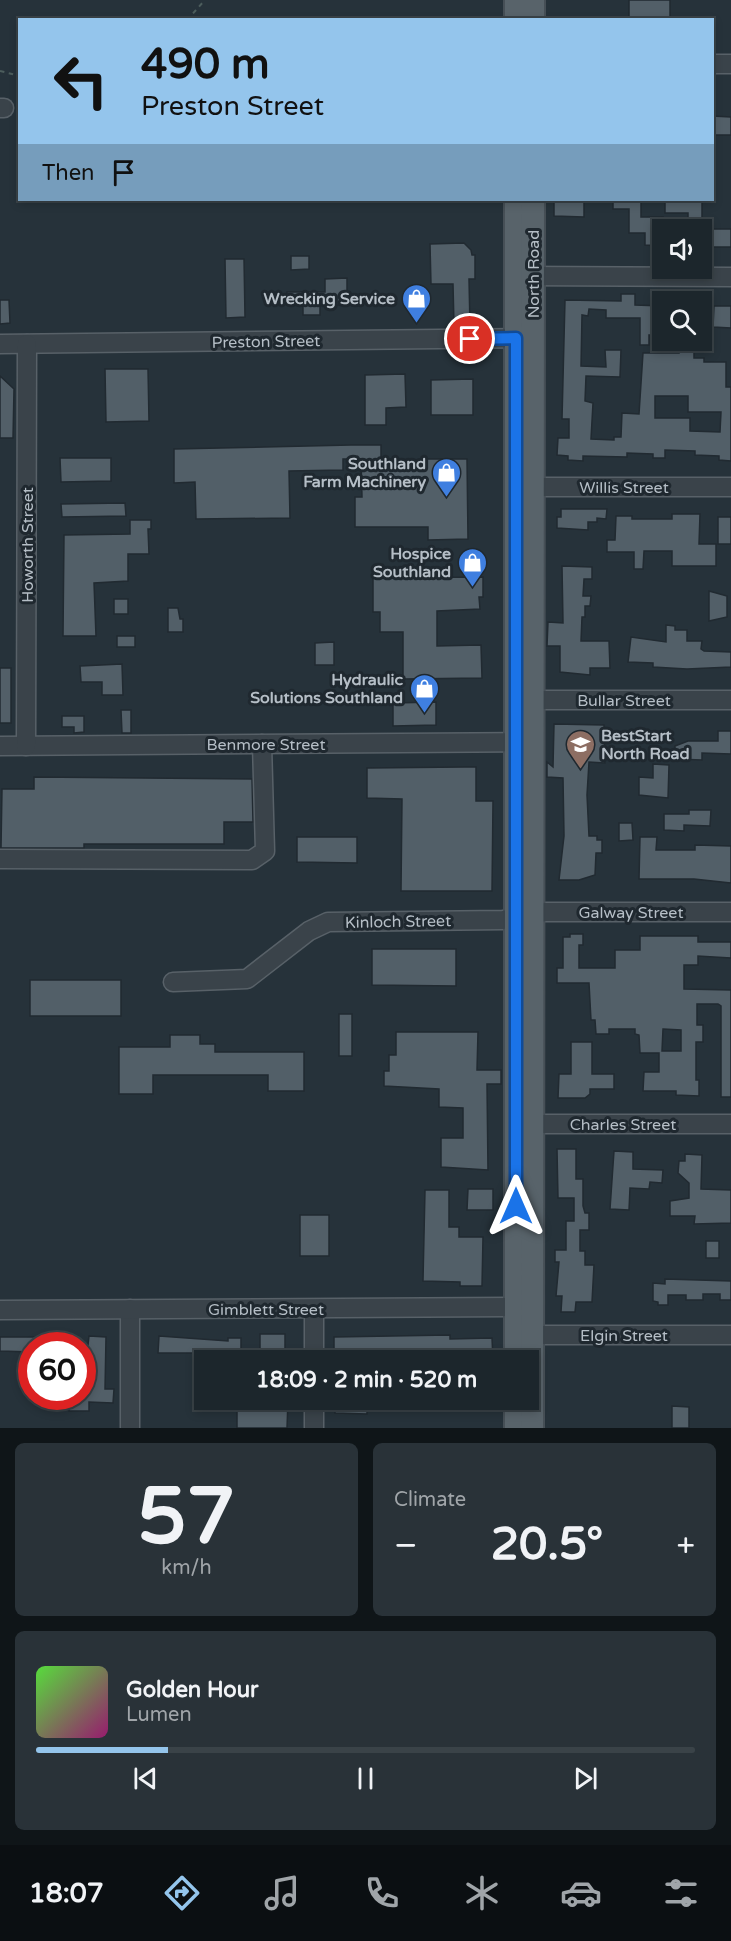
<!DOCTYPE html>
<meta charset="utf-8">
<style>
body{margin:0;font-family:"Varela Round",sans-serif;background:#293238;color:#f1f3f6;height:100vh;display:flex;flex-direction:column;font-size:22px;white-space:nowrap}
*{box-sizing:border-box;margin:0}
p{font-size:20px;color:#a0a5a9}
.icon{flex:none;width:33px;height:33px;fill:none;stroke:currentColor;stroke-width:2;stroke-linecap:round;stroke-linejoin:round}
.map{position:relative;height:1428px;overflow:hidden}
.side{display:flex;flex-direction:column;gap:15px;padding:15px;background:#0f1518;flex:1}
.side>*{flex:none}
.hud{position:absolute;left:18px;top:18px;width:696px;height:183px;border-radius:0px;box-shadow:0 3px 9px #0003,0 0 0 2px #3a4348;background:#94c5ec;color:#111;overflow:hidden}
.buttons{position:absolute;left:652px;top:219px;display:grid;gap:12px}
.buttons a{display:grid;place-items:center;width:60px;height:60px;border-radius:0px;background:#1c262c;box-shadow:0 3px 9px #0003,0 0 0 2px #3a4348;font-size:30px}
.speed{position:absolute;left:18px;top:1332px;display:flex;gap:12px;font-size:30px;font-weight:700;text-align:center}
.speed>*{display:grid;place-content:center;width:78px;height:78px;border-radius:50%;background:#1c262c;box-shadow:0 3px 9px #0003,0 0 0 2px #3a4348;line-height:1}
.speed .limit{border:9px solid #d22;background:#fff;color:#111}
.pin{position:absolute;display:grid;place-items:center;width:51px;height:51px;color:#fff;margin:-26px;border:3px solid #fff;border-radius:50%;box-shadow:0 2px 6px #0007}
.me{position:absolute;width:66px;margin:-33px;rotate:0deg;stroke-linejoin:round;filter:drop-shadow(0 0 4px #0008)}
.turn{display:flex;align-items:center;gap:21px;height:126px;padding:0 24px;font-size:27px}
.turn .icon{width:78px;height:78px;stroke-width:2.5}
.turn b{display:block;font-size:42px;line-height:51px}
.then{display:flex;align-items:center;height:57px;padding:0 24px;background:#0003;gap:12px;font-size:22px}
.big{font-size:45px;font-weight:800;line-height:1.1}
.side .widget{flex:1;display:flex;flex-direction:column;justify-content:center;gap:9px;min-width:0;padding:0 21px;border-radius:9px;background:#293238}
.side .dial{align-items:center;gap:0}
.dial b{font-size:78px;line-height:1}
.song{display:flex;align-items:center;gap:18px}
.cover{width:72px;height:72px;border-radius:9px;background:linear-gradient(135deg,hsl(110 70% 55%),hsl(320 70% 35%))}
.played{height:6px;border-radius:3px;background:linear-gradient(90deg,#94c5ec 20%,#3a4348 20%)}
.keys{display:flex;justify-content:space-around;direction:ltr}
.heat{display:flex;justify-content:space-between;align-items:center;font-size:33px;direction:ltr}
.side .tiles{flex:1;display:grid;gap:15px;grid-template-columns:1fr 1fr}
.widget:last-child{grid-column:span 2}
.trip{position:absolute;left:194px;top:1350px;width:345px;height:60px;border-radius:0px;background:#1c262c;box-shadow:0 3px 9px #0003,0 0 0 2px #3a4348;font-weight:800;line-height:60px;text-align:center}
.tabs{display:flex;height:96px;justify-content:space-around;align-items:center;background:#0b0f12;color:#a0a5a9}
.tabs .icon{width:42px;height:42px}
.tabs .current{color:#94c5ec}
.tabs b{font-size:27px;color:#f1f3f6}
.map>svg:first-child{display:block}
</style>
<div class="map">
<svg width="731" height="1428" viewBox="0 0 731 1428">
<rect width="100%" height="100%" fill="#26323a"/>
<g fill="#525f68" stroke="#212a31" stroke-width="1.5" fill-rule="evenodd">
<rect x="629" y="0" width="41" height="20"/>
<polygon points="712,116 731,117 731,135 712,135"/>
<polygon points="554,200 584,200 584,217 554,216"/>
<polygon points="613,200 641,200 641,217 663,217 662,246 645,245 645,233 629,233 629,209 613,209"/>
<polygon points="665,200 702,200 702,225 688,225 688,213 665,213"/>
<rect x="702" y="229" width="29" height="18"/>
<polygon points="464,243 471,250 472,255 475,255 475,279 469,279 470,326 454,326 453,284 431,284 430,244"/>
<polygon points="291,256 309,256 309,269 291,270"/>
<polygon points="225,259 244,259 245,317 226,318"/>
<polygon points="347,278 347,305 320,305 320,315 303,315 303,304 287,304 287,292 325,292 325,279"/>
<path d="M 621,294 L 635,294 L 635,305 L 663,306 L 663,335 L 649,335 L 649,345 L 640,345 L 640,318 L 606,318 L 606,310 L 589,309 L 588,316 L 582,315 L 581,366 L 606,367 L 605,350 L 621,350 L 620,377 L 586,376 L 585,401 L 593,403 L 591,439 L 614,440 L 614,437 L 621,437 L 622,413 L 639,414 L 643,353 L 679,353 L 679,340 L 694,340 L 694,358 L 704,358 L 704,362 L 726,362 L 726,387 L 731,387 L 731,461 L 719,460 L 719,456 L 695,455 L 695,451 L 665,450 L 665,458 L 653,458 L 653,454 L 627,453 L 627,457 L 583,456 L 583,461 L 568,460 L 568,456 L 557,455 L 558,438 L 569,438 L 569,419 L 562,419 L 565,300 L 621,301 ZM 655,396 L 688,396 L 688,412 L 721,412 L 720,432 L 690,431 L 690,418 L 655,418 Z"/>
<polygon points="0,300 9,300 10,323 0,324"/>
<polygon points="714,306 731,306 731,328 713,327"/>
<polygon points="105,369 148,369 149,421 106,422"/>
<polygon points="405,374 406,407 386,408 386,425 365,425 365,375"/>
<polygon points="0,376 14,389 13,438 0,438"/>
<polygon points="473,379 473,415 431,415 431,380"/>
<polygon points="351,445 381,445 381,467 427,466 427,459 467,459 468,539 428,540 428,527 355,527 355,497 362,497 361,459 343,459 343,470 289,471 290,518 196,519 195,482 174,483 174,449"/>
<polygon points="60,458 111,458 111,481 61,482"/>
<polygon points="125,503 126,516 62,517 61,504"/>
<polygon points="561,509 607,509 606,519 597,518 597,522 588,522 588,530 557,528 557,517 561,517"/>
<polygon points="672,514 700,514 699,544 716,544 716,566 672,566 672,551 644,551 643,569 634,569 634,552 607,552 607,540 615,540 616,516 632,516 632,519 672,519"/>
<rect x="718" y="517" width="13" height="27"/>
<polygon points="130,520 151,520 151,529 148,529 149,554 128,554 128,581 94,583 96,636 63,636 64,535 130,534"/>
<polygon points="562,566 592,567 592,579 584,579 583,596 591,596 590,606 585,606 585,617 582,617 581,641 609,641 610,668 590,668 590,675 560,672 560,646 547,646 548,622 563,623"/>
<polygon points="483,577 483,597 479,597 480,609 437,611 437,646 481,645 482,678 403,679 403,632 380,632 380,612 373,612 373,578"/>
<polygon points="709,591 727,596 727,617 709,621"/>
<rect x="114" y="599" width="14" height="15"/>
<polygon points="168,608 178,608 180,619 183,619 183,632 168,632"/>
<polygon points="666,625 675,626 675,630 687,630 687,641 702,641 701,649 704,651 731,652 731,667 687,669 653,667 653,663 628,662 631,637 666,642"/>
<rect x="117" y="636" width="18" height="11"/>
<polygon points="334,642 334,665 315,665 315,643"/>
<polygon points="122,664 123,695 102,695 102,682 81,682 80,666"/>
<rect x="0" y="668" width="11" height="55"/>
<polygon points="436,702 436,725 393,726 393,703"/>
<polygon points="121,710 131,710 131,733 122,733"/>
<polygon points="62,716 84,716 84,732 74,733 74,727 62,727"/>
<polygon points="554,724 604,725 605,763 589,762 587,795 589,836 597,836 597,840 602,840 602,853 596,853 595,875 579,880 559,880 564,836 563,778 547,777 547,762 553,767"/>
<polygon points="718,731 731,731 731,754 702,753 702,760 675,759 675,746 688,741 718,741"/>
<polygon points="653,764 669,765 668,798 639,795 639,777 653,778"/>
<polygon points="464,767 476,767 476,801 493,801 492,891 401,891 402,799 367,798 367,768"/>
<polygon points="34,777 252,779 253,822 224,822 224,844 84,844 84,848 1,848 2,789 34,789"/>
<polygon points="689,810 711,810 710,826 684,825 684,831 664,830 664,814 689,814"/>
<polygon points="619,823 632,823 633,840 619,841"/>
<polygon points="297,837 357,837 357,863 297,862"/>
<polygon points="640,837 657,837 656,850 695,850 695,845 731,846 731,883 694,879 639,879"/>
<path d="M 570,934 L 583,934 L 583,945 L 579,945 L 579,968 L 615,968 L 615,950 L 640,950 L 640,936 L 698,936 L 698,942 L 731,942 L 731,958 L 698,956 L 698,965 L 684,965 L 684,989 L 731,990 L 731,1097 L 721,1097 L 721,1006 L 718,1004 L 697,1004 L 697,1025 L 703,1025 L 703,1042 L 696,1042 L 696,1080 L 699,1080 L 699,1096 L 676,1095 L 676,1091 L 643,1091 L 644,1072 L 659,1072 L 659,1053 L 640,1053 L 639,1035 L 635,1034 L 635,1029 L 609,1029 L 609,1034 L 596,1034 L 595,1020 L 591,1020 L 589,983 L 557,983 L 557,968 L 563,968 L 563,937 L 570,937 ZM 663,1029 L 681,1030 L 681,1051 L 662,1051 Z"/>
<polygon points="372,949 456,949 456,986 372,985"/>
<rect x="30" y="980" width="91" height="36"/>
<rect x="339" y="1014" width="13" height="42"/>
<polygon points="396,1032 478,1032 477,1070 501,1070 501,1084 487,1084 488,1170 441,1167 441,1138 463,1138 463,1108 439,1107 439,1089 384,1086 384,1071 389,1071 389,1055 396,1055"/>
<polygon points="170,1035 200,1035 200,1044 215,1044 215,1052 304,1052 304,1091 268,1091 268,1075 153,1075 153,1094 119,1094 119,1047 170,1047"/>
<polygon points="571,1042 592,1042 592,1074 614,1074 614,1089 590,1089 590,1094 585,1098 558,1098 559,1074 571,1074"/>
<polygon points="557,1149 576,1149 576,1179 583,1179 583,1206 585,1213 589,1213 589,1230 580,1230 580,1251 585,1251 585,1265 594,1265 592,1302 576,1302 575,1312 561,1312 562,1296 556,1296 559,1262 555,1262 555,1250 566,1250 566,1221 574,1221 574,1198 558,1198"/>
<polygon points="614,1151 633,1152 633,1169 663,1170 662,1183 650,1182 649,1189 630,1188 629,1210 610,1209"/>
<polygon points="685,1154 702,1155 701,1189 731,1190 731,1223 694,1224 695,1216 670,1216 670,1201 689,1198 689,1183 678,1173 679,1161 685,1161"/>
<polygon points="468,1189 493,1189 493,1210 467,1210"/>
<polygon points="425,1190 449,1190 449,1227 459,1227 459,1237 483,1237 482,1286 460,1286 460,1282 423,1281"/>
<rect x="300" y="1215" width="29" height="41"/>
<rect x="706" y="1241" width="13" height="17"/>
<polygon points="665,1279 731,1281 731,1300 720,1300 720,1294 703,1294 703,1300 686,1300 686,1295 668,1295 668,1305 658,1305 658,1302 653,1301 653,1283 665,1284"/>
<polygon points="260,1334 285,1334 285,1350 270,1351 269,1360 260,1360"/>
<polygon points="450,1335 450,1339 492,1338 493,1360 334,1359 334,1337"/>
<polygon points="89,1336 106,1337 105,1389 114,1389 113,1403 89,1402 89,1411 69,1411 69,1406 62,1406 62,1396 82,1396 84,1345 88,1345"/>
<polygon points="159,1336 228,1341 228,1338 241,1338 241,1360 200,1360 201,1353 158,1353"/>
<polygon points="0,1337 54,1337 54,1346 32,1346 32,1352 0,1351"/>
<polygon points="259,1400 288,1400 287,1428 237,1428 237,1410 259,1410"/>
<polygon points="335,1400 367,1400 367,1414 335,1413"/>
<polygon points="672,1406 689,1407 689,1428 672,1428"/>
</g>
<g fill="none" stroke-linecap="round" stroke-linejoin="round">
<defs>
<g id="minor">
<polyline points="712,64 731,64"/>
<polyline points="0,108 4,108"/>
<polyline points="520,276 731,277"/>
<polyline points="0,344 529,338"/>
<polyline points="520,487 731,487"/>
<polyline points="520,700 731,700"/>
<polyline points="0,746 529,742"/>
<polyline points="26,746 27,344"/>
<polyline points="0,859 252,860 265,851 262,744"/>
<polyline points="173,982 247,979 309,931 328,922 503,920 545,912 731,912"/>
<polyline points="520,1124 731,1124"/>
<polyline points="130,1309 130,1428"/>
<polyline points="314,1309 314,1360"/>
<polyline points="0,1310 527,1307"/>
<polyline points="520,1335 731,1335"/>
<polyline points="314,1428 314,1400"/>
</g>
<g id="major">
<polyline points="516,0 516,20"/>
<polyline points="533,20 533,0"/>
<polyline points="516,1360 516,200"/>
<polyline points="516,1428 516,1400"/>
<polyline points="532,1428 533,200"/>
</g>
</defs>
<use href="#minor" stroke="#586168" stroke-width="21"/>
<use href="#major" stroke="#464f56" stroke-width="26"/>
<g stroke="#4d5e5d" stroke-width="2" stroke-dasharray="4.5 4.5" stroke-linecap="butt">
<polyline points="187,20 205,0"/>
<polyline points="0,71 20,76"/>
</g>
<use href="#minor" stroke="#3a434a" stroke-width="18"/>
<use href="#major" stroke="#58636a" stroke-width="22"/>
</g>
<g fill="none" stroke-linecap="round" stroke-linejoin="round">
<defs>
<polyline id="route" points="470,339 516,338 516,1206"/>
</defs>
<use href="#route" stroke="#114b97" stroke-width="15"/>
<use href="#route" stroke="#1a73e8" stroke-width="10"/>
</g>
<defs>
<symbol id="shop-pin" viewBox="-11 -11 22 30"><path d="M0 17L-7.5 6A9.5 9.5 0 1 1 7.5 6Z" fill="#3f7fe0" stroke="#1f282f"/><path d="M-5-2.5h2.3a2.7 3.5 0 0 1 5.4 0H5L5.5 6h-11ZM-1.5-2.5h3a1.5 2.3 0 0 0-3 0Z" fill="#fff"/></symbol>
<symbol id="school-pin" viewBox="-11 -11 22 30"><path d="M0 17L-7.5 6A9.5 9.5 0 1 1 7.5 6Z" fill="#8d6e63" stroke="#1f282f"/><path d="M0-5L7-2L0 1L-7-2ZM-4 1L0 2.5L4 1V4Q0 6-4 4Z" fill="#fff"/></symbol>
</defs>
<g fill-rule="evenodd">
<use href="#shop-pin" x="400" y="282" width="33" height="45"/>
<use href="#shop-pin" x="430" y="456" width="33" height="45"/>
<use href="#shop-pin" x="456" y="546" width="33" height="45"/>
<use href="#shop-pin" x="408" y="672" width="33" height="45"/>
<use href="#school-pin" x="564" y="728" width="33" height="45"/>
</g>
<g text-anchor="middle" stroke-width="6" stroke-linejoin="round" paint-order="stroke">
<g font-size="16" fill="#b5bec6" stroke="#1f282f">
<text transform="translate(533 274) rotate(-90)" y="6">North Road</text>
<text transform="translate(266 341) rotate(-1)" y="6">Preston Street</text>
<text x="624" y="493">Willis Street</text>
<text transform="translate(27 545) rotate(-90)" y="6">Howorth Street</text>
<text x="624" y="706">Bullar Street</text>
<text x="266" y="750">Benmore Street</text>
<text x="631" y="918">Galway Street</text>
<text transform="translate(398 921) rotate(-1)" y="6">Kinloch Street</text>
<text x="623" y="1130">Charles Street</text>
<text x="266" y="1315">Gimblett Street</text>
<text x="624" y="1341">Elgin Street</text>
</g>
<g font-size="16" font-weight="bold" fill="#b5bec6" stroke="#1f282f" text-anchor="end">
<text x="395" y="304">Wrecking Service</text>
<text x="426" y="469">Southland<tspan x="426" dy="18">Farm Machinery</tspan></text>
<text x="451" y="559">Hospice<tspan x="451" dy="18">Southland</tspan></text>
<text x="403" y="685">Hydraulic<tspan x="403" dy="18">Solutions Southland</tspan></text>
<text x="601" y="741" text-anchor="start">BestStart<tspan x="601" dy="18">North Road</tspan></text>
</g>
</g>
</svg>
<div class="buttons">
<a><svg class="icon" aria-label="sound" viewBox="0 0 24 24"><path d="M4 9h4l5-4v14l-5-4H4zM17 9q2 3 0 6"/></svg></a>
<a><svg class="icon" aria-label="search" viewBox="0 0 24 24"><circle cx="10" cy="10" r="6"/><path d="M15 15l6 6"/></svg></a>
</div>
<div class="speed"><div class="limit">60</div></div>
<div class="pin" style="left:470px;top:339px;background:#d93025"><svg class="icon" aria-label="arrive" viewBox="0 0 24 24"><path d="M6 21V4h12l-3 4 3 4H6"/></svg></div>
<svg class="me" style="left:516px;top:1206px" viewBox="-20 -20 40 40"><path d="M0-17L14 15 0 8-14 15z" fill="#1a73e8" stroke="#fff" stroke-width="4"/></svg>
<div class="trip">18:09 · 2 min · 520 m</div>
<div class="hud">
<div class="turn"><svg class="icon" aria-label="left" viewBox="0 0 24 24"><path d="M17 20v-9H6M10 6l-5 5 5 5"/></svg><div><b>490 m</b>Preston Street</div></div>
<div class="then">Then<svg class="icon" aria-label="arrive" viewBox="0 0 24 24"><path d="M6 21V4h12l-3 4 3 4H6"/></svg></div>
</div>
</div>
<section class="side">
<div class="tiles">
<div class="widget dial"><b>57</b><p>km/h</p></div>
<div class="widget"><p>Climate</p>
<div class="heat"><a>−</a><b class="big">20.5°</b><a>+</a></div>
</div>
<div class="widget">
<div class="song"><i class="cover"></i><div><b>Golden Hour</b><p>Lumen</p></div></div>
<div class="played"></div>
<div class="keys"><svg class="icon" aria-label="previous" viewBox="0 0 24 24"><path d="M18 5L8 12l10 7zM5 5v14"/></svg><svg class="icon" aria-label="pause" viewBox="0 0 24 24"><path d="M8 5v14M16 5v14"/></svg><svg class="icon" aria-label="next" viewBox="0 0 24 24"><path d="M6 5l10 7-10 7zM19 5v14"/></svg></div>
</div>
</div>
</section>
<nav class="tabs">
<b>18:07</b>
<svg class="icon current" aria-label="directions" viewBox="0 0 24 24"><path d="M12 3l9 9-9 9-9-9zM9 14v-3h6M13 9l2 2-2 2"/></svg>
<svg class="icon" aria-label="music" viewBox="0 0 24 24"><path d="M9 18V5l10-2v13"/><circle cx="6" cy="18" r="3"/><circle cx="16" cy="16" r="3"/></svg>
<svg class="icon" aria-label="phone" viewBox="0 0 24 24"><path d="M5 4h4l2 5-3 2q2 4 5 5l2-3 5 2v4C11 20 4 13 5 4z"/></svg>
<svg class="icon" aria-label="climate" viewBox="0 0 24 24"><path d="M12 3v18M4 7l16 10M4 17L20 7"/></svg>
<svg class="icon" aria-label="car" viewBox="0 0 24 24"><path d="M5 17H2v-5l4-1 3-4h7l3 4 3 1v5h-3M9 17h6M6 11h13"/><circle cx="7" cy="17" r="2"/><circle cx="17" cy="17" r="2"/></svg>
<svg class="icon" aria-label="filters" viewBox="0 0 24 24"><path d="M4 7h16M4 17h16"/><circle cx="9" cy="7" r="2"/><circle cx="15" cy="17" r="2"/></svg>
</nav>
